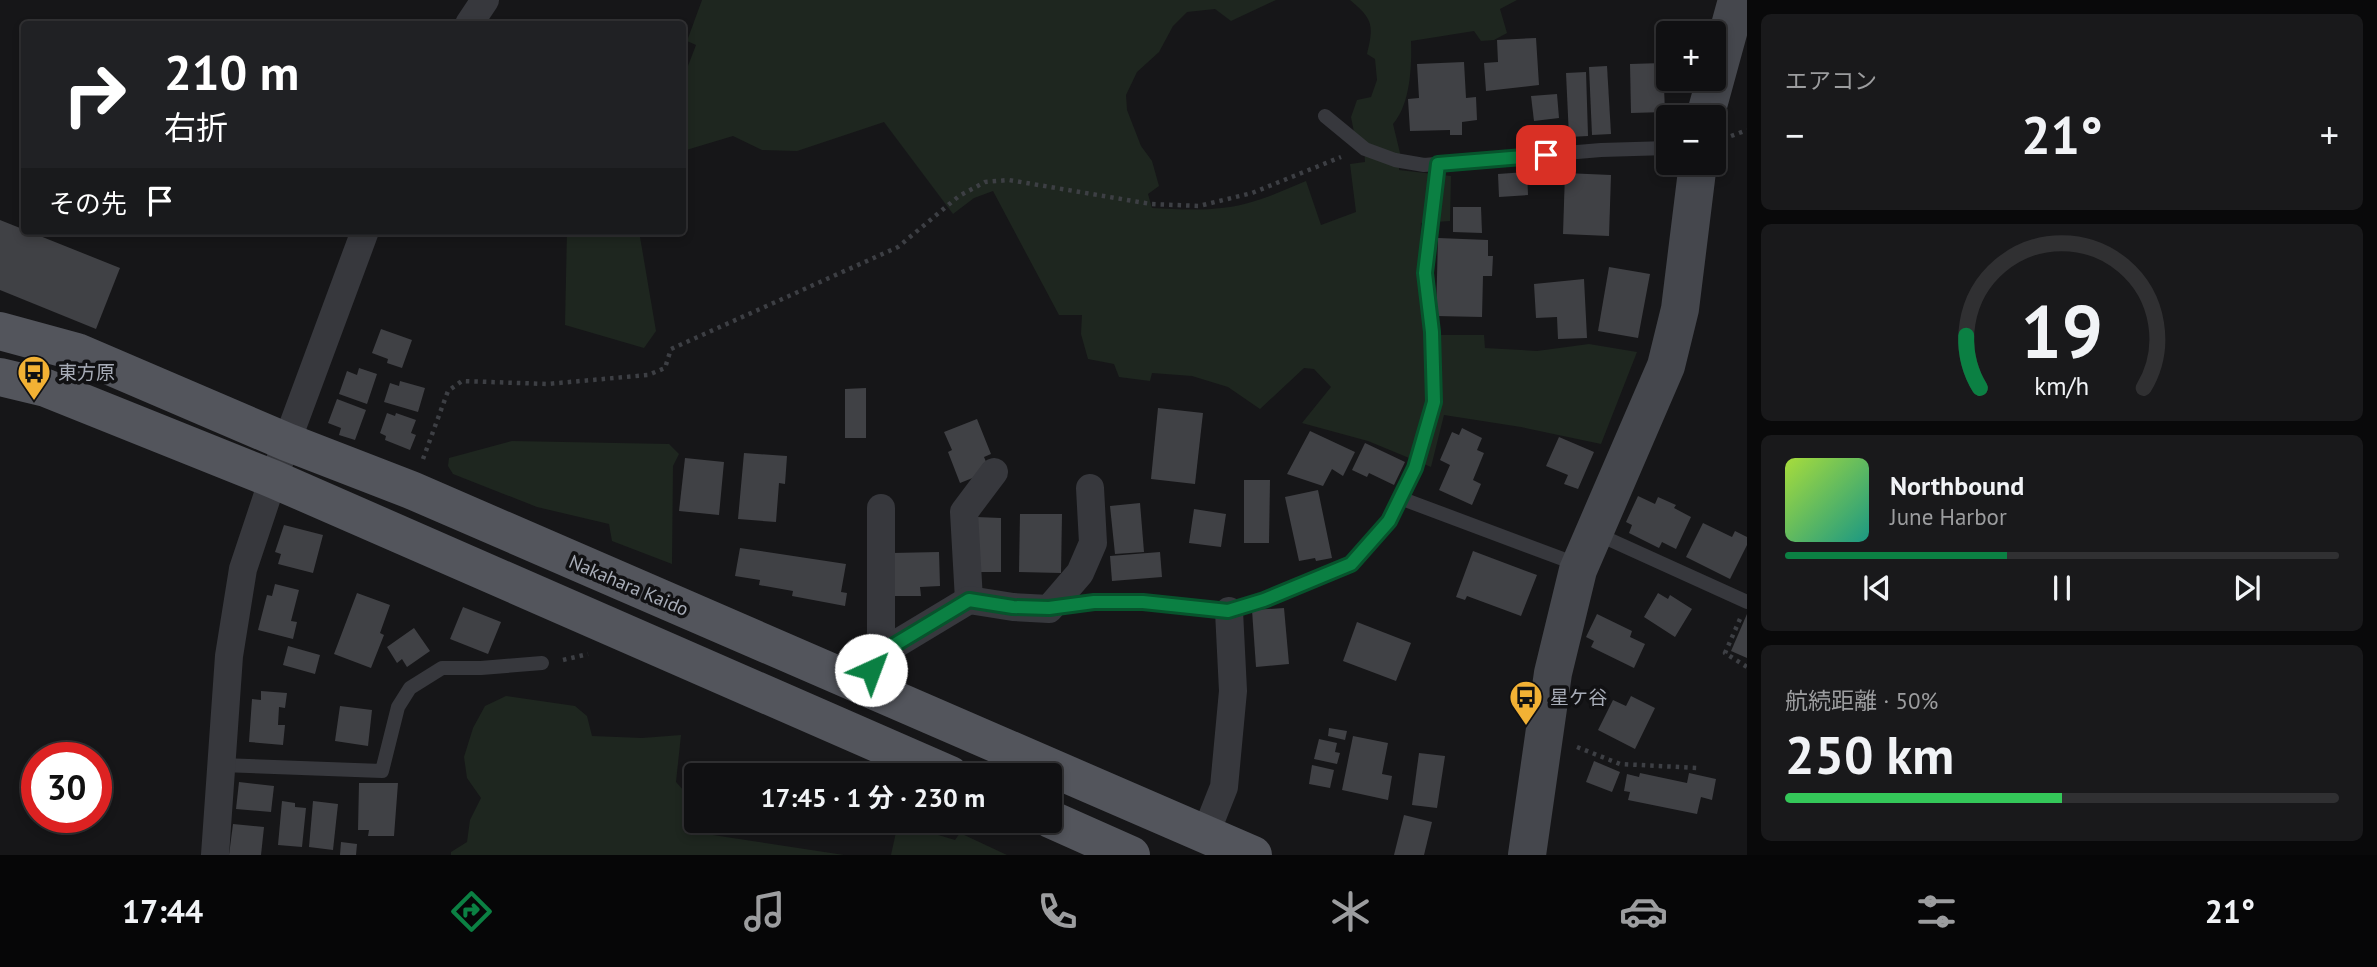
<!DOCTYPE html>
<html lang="ja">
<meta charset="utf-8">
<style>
body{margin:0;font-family:"PT Sans","Noto Sans JP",sans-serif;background:#19191b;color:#f1f3f6;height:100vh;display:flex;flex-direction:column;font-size:26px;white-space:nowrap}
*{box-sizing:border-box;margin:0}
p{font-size:23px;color:#9c9d9f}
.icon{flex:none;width:38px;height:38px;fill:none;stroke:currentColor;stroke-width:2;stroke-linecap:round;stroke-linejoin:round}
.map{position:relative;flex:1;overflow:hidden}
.side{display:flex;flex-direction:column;gap:14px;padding:14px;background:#09090a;width:630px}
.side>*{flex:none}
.hud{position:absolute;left:21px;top:21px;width:665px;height:214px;border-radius:7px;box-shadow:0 4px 10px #0003,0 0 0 2px #303032;background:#202124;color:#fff;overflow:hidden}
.buttons{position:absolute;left:1656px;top:21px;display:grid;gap:14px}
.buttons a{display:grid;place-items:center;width:70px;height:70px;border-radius:7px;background:#101012;box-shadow:0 4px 10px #0003,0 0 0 2px #303032;font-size:35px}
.speed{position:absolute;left:21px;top:742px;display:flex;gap:14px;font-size:35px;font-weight:700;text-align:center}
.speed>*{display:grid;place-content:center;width:91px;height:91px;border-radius:50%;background:#101012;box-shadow:0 4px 10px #0003,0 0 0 2px #303032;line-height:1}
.speed .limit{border:10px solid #d22;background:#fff;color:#111}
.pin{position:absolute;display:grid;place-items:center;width:60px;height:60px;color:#fff;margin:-30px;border-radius:14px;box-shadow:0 4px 10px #0006}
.me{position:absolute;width:77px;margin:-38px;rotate:43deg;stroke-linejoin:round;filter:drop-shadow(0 0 5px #0008)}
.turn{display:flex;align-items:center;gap:24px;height:147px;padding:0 28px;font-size:32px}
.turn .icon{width:91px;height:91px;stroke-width:2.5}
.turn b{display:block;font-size:49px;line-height:60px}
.then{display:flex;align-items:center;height:66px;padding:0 28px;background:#0003;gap:14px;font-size:26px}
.big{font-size:52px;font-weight:700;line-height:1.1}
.side .tile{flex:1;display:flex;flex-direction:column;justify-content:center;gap:10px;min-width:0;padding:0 24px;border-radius:10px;background:#19191b}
.side .dial{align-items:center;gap:0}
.dial svg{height:182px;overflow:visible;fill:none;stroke:#303032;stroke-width:7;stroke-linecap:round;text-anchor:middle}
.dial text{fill:#f1f3f6;stroke:none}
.song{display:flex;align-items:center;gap:21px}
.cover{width:84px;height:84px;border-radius:10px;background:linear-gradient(135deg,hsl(80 70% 55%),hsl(170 70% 35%))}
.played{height:7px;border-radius:4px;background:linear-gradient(90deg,#0b8043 40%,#303032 40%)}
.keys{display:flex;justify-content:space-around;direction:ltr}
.heat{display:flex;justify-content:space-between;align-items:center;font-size:38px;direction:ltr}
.charge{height:10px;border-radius:5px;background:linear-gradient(90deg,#34c759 50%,#303032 0)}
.trip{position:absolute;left:684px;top:763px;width:378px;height:70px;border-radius:7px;background:#101012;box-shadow:0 4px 10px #0003,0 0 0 2px #303032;font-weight:700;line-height:70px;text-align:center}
.menu{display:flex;height:112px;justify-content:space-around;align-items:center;background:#060607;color:#9c9d9f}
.menu .icon{width:49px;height:49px}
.menu .selected{color:#0b8043}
.menu b{font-size:32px;color:#f1f3f6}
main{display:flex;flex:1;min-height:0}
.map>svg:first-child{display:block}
</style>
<main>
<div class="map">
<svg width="1747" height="855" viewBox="0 0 1747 855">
<rect width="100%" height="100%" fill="#161618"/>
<g fill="#1e261f">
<path d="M 702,0 L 1276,0 L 1231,21 L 1215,9 L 1187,12 L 1173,26 L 1159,52 L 1137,72 L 1126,95 L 1127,110 L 1141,146 L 1152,161 L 1159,186 L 1148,194 L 1152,208 C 1187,210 1221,212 1255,201 C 1272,196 1289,188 1306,181 L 1321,225 L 1356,212 L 1350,164 L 1365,162 L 1364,141 L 1355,137 L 1351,117 L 1357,100 L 1371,97 L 1377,80 L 1375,59 L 1367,54 C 1374,25 1373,19 1350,0 L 1517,0 L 1500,9 L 1507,33 L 1494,40 L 1481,41 L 1474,31 L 1411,41 C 1412,67 1410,105 1393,124 L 1400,153 L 1399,170 L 1451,176 L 1450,221 L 1421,223 L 1419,277 L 1429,335 L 1484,335 L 1485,348 L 1537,351 L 1589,344 L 1637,352 L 1601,444 L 1521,427 L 1444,415 L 1431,467 L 1368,441 L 1302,423 L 1331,387 L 1314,369 L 1304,368 L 1260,409 L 1228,387 L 1192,376 L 1152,373 L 1150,381 L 1119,377 L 1114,364 L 1088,359 L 1081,334 L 1082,315 L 1059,315 L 993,191 L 974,198 L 953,214 L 884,122 L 797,151 L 762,150 L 733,136 L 683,151 L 683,79 L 696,45 L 687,41 Z"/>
<polygon points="567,231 639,231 656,331 644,348 565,325"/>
<polygon points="512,441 669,444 679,454 673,466 672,564 612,541 609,524 537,507 453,474 448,466 449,458"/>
<polygon points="506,696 575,706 587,716 592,736 642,738 681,735 676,782 685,792 682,824 693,832 844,855 451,855 451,852 467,842 470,820 481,798 467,778 464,757 473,728 485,706"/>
<polygon points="898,823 955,840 960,833 1007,855 891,855"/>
</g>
<g fill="#404145">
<polygon points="1536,38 1539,85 1486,91 1484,63 1498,62 1497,40"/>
<polygon points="1464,62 1466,98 1476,97 1477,120 1462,122 1462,135 1450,135 1450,130 1410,131 1408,99 1419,98 1417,64"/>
<polygon points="1663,63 1665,112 1631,113 1630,64"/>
<polygon points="1607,66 1611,134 1592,135 1589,67"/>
<polygon points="1586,72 1588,136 1569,137 1566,73"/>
<polygon points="1557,94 1559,118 1534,121 1531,96"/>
<polygon points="1527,172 1528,195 1499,197 1498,174"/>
<polygon points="1565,173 1611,175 1609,236 1563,234"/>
<polygon points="1453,207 1481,207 1482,233 1453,232"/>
<polygon points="0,220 120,268 96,329 0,290"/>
<polygon points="1438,238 1488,240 1488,256 1493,256 1492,276 1483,276 1482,317 1436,316"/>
<polygon points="1609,267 1650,274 1638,338 1598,331"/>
<polygon points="1584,279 1587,338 1558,339 1557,317 1536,318 1534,284"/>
<polygon points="381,329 412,340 402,368 387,363 388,359 372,353"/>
<polygon points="359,368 377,374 367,404 339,394 347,371 357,375"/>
<polygon points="400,381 425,388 418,412 384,402 390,383 399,386"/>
<polygon points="866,388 866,438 845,438 845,389"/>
<polygon points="337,399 366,410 355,440 339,435 341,428 328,423"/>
<polygon points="1158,408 1203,413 1195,484 1151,479"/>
<polygon points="387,413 395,416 396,413 416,420 411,433 416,435 410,450 385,440 386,436 380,433"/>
<polygon points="977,419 991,454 984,457 990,471 960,483 948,452 952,450 944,432"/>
<polygon points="1462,428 1482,438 1477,450 1484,453 1473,480 1481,484 1472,505 1439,490 1450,465 1440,460 1452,432 1459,435"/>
<polygon points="1310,431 1355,452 1343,476 1332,469 1323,486 1287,474"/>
<polygon points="1559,437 1594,452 1578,489 1564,484 1568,475 1546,466"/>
<polygon points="1365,443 1405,462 1394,485 1369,473 1367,477 1352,470"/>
<polygon points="744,453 787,456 785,484 779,483 776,522 738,519"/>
<polygon points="685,458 724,462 719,515 679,511"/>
<polygon points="1244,480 1270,480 1269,543 1244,543"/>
<polygon points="1318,490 1332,558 1316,561 1315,558 1299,561 1285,497"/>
<polygon points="1638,496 1655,504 1658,497 1676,505 1674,508 1691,517 1676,549 1662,542 1659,548 1629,533 1632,525 1626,522"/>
<polygon points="1140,503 1144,552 1115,554 1110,506"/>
<polygon points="1194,509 1226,514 1221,547 1189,543"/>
<polygon points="1020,514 1062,514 1061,573 1019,572"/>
<polygon points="976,517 1001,518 1001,572 977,572"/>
<polygon points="1703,523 1732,537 1735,531 1747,537 1747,545 1730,579 1686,557"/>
<polygon points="284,525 323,535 313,573 278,564 281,554 275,552"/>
<polygon points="740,548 846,564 841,592 847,593 845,606 792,596 793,591 759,585 760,580 735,576"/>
<polygon points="1473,551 1537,575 1521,616 1467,596 1465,600 1456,597"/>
<polygon points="939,552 940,586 920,587 921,596 893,596 892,553"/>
<polygon points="1160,552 1162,577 1112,581 1110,556"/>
<polygon points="275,584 299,590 291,621 297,622 293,639 258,630 267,595 272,596"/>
<polygon points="357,593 390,605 380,633 384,635 371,668 334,654"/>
<polygon points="1658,593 1668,599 1670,595 1692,609 1675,637 1644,617"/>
<polygon points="463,607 501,622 488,654 450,639"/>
<polygon points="1284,608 1289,664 1256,667 1252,610"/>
<polygon points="1597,614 1632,631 1630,637 1645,644 1634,668 1591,647 1594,641 1586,637"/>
<polygon points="1747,614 1747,658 1731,651"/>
<polygon points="1357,622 1411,643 1396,681 1343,661"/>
<polygon points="414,628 430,651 407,667 402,659 397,663 387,647"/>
<polygon points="288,646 320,655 315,674 283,665"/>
<polygon points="261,691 287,693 285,708 279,707 278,725 285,725 283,745 249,742 252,699 261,700"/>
<polygon points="1631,696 1655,708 1635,749 1598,730 1613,700 1626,706"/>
<polygon points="340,706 372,710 368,746 335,741"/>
<polygon points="1329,728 1347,731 1345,740 1328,736"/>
<polygon points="1353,736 1388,743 1382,774 1392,776 1388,800 1342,790"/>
<polygon points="1319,739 1337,743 1335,752 1340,753 1337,764 1314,759"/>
<polygon points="1419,753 1445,756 1437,808 1412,805"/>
<polygon points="1594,761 1620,772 1612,792 1586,782"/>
<polygon points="1312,765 1334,770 1330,788 1309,784"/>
<polygon points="1640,773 1687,783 1689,773 1716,779 1712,800 1701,797 1697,814 1628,800 1630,792 1624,791 1627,774 1639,777"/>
<polygon points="239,782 274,786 271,812 236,809"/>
<polygon points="359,783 398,783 394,836 368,836 369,830 358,830"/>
<polygon points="282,801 295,803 295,807 306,808 302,847 278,845"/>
<polygon points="313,801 338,804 333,850 309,847"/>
<polygon points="1404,815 1432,822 1424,855 1394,855"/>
<polygon points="233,824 264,827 261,855 229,855"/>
<polygon points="341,842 357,844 356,855 340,855"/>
</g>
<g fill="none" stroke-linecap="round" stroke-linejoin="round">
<g stroke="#3d3f44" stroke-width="4.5" stroke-dasharray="3.5 5" stroke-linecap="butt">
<polyline points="1731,136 1747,130"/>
<polyline points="423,459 448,391 462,381 547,384 648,375 665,368 671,349 898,247 959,196 985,182 1009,180 1151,204 1199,206 1252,193 1341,157"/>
<polyline points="1740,619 1725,653 1747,667"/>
<polyline points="563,660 588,654"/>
<polyline points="1577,747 1620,764 1698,768"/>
</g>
<g stroke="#37383d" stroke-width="14">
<polyline points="1325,116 1365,149 1395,160 1424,165 1601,150 1668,148"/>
<polyline points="1400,498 1579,565"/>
<polyline points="1595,533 1747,602"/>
<polyline points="1054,608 1094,602 1143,602 1229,611 1264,600 1351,564 1389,521 1415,468 1434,402 1432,332 1425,273 1438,164"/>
<polyline points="221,765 382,771 398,707 410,688 442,668 481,668 542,663"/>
</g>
<g stroke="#37383d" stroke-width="28">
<polyline points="469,24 485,0"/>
<polyline points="969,600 964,512 994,472"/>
<polyline points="881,653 881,508"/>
<polyline points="862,687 881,653 969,600 1013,607 1049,609 1080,573 1093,543 1090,488"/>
<polyline points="1205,835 1224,787 1233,691 1229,611"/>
<polyline points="215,855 229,656 243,569 273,479 365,231"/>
</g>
<g stroke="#45474d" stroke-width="38">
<polyline points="1705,117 1737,0"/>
<polyline points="1527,855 1553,673 1578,570 1666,366 1680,309 1698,163"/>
</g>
<g stroke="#53555c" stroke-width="38">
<polyline points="0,331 77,352 287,442 411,490 1253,855"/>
<polyline points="0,377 46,388 273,479 950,775"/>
<polyline points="1050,819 1131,855"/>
</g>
</g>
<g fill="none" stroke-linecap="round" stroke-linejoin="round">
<defs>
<polyline id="route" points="871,670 881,653 969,600 1013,607 1049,608 1094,602 1143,602 1228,611 1264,600 1351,564 1389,521 1415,468 1434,402 1432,332 1425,273 1438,164 1546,155"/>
</defs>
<use href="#route" stroke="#07532c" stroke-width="18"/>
<use href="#route" stroke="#0b8043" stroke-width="12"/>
</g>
<defs>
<symbol id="bus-pin" viewBox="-11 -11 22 30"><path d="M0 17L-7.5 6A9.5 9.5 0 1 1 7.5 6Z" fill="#f2b134" stroke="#111113"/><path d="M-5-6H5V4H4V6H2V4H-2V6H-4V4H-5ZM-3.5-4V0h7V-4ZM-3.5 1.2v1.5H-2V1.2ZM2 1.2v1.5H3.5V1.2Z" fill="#111"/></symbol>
</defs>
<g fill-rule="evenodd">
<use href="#bus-pin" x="15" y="353" width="38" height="52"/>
<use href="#bus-pin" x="1507" y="678" width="38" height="52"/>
</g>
<g text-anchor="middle" stroke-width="7" stroke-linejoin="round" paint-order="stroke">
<g font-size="19" fill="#a8adb8" stroke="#111113" text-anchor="start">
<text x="58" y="379">東方原</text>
<text x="1550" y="704">星ケ谷</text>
</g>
<g font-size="19" fill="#a8adb8" stroke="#111113">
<text transform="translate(629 585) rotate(23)" y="7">Nakahara Kaido</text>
</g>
</g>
</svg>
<div class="buttons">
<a>+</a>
<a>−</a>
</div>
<div class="speed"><div class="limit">30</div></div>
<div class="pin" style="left:1546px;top:155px;background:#d93025"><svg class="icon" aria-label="arrive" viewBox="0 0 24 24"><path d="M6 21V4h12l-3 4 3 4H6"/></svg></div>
<svg class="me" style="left:871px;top:670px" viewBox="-20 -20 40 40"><circle r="19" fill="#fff"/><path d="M0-13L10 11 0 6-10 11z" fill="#0b8043"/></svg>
<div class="trip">17:45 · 1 分 · 230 m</div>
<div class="hud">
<div class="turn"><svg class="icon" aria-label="right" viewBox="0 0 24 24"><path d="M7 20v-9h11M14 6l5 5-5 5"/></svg><div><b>210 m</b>右折</div></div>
<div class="then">その先<svg class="icon" aria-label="arrive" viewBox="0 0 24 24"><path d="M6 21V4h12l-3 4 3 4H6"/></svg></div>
</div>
</div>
<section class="side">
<div class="tile"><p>エアコン</p>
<div class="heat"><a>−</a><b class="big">21°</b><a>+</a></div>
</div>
<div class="tile dial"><svg viewBox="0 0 100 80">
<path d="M14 69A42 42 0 1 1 86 69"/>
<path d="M14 69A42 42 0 0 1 8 46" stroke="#0b8043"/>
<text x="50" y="56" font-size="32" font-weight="700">19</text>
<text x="50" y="72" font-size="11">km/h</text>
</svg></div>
<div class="tile">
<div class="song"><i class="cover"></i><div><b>Northbound</b><p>June Harbor</p></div></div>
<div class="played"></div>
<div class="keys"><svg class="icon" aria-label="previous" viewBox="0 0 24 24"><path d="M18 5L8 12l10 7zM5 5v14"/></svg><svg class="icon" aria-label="pause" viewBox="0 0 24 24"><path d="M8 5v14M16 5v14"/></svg><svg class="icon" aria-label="next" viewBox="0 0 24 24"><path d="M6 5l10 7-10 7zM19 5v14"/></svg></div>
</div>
<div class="tile"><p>航続距離 · 50%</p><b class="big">250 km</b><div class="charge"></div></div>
</section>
</main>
<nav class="menu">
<b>17:44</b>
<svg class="icon selected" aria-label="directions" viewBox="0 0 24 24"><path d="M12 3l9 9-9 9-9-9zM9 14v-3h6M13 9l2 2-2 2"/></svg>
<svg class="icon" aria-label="music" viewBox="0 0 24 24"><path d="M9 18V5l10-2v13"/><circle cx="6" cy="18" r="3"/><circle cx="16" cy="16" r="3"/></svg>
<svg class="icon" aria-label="phone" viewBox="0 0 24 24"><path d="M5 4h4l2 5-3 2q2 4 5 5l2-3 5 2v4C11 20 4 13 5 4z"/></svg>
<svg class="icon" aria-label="climate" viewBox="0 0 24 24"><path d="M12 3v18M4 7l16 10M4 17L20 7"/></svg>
<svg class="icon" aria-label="car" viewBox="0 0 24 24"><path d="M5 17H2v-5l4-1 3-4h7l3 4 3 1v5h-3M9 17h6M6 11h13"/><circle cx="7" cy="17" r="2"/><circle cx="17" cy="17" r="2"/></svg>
<svg class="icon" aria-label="filters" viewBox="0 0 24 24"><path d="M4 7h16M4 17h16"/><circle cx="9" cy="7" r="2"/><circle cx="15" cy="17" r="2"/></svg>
<b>21°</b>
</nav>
